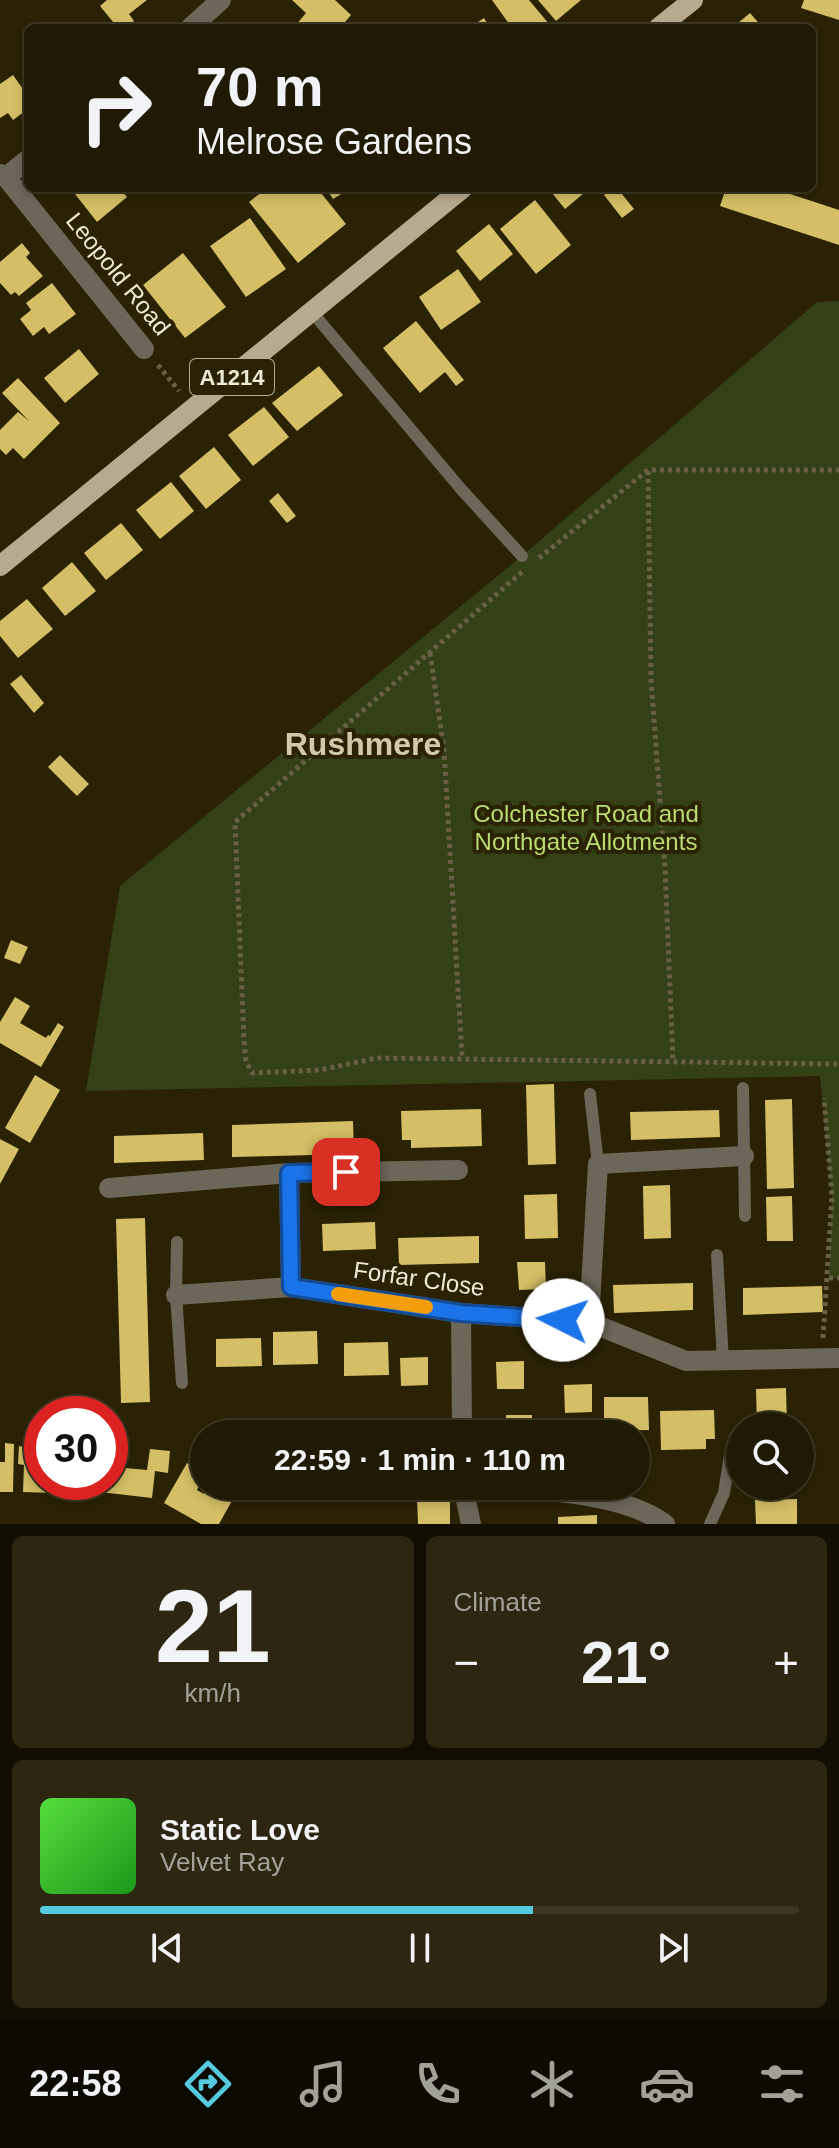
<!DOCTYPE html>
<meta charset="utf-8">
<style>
body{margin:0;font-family:Arial,sans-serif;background:#2d2711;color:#f1f3f6;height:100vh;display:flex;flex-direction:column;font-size:30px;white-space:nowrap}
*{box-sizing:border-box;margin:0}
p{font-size:26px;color:#a2a199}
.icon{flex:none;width:44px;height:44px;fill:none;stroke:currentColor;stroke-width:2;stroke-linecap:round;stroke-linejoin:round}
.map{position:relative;height:1524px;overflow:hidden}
.drawer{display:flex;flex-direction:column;gap:12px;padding:12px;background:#120e01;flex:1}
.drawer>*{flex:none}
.top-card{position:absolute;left:24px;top:24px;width:792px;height:168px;border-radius:12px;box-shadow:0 4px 12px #0003,0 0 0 2px #3d3824;background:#201a02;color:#f1f3f6;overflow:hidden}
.tools{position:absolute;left:726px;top:1412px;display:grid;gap:16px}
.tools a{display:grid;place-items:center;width:88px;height:88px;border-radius:50%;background:#201a02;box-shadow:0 4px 12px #0003,0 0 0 2px #3d3824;font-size:40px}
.speed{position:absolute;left:24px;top:1396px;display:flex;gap:16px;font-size:40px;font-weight:700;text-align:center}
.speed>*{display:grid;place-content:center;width:104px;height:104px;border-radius:50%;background:#201a02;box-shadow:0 4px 12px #0003,0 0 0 2px #3d3824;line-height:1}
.speed .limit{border:12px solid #d22;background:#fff;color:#111}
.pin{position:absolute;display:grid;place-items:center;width:68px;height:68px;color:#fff;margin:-34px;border-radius:16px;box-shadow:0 4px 12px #0006}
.me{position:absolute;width:88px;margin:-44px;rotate:274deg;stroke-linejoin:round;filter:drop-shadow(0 0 6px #0008)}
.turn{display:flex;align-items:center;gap:28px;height:168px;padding:0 40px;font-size:36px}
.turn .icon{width:104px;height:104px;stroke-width:2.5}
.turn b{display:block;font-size:56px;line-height:68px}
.big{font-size:60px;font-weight:600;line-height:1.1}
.drawer .tile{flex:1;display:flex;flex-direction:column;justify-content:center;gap:12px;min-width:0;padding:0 28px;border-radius:12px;background:#2d2711}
.drawer .dial{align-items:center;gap:0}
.dial b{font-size:104px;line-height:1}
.song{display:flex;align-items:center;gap:24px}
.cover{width:96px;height:96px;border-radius:12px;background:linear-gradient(135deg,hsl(110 70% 55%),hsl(120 70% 35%))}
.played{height:8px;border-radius:4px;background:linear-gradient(90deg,#55cadf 65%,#3d3824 65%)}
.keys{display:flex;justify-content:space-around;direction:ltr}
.heat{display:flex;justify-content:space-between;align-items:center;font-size:44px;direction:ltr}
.drawer .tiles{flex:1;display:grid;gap:12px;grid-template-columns:1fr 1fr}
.tile:last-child{grid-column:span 2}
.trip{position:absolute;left:190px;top:1420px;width:460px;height:80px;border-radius:40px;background:#201a02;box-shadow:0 4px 12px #0003,0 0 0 2px #3d3824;font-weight:600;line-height:80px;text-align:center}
.menu{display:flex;height:128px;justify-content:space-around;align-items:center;background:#0d0a01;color:#a2a199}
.menu .icon{width:56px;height:56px}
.menu .selected{color:#55cadf}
.menu b{font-size:36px;color:#f1f3f6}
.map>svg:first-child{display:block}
</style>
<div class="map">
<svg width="839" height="1524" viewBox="0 0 839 1524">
<rect width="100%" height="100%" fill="#2a2203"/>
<polygon fill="#344115" points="839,301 839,1278 829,1278 832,1196 820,1076 86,1091 120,886 522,556 817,302"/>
<g fill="#d4bf66">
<polygon points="107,0 147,0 129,14 134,21 126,28 118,28 100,6"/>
<polygon points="292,0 335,0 351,15 340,28 298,28 295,26 306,13"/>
<polygon points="492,0 529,0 549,24 544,28 512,28"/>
<polygon points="538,0 581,0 556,21"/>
<polygon points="804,0 839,0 839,20 801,8"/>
<polygon points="750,13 763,28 732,28"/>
<polygon points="484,18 490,28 469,28"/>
<polygon points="13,75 28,96 28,109 13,120 8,113 0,118 0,84"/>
<polygon points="82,188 119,188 127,197 97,222 75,194"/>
<polygon points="267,188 317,188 346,224 298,263 249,202"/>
<polygon points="326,188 351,188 333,199"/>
<polygon points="548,188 590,188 565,209"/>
<polygon points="614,188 617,188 634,209 622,218 604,195"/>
<polygon points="726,188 772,188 839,210 839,245 720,206"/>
<polygon points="535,200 571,245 536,274 500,229"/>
<polygon points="250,218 286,269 246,297 210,246"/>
<polygon points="489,224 513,254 480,281 456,251"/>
<polygon points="22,243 30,253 26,257 43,276 19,296 15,292 11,295 0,283 0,262"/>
<polygon points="183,253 226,307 185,338 143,285"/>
<polygon points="458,269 481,302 441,330 419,297"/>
<polygon points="52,283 76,314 49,334 44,327 33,336 20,319 31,310 26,303"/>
<polygon points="416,321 464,380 456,386 445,372 420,393 383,348"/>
<polygon points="79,349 99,374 65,403 44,378"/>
<polygon points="319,366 343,395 297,431 272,403"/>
<polygon points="18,378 60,423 24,459 13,448 6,455 0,449 0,430 18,412 29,421 2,393"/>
<polygon points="264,407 289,437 253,466 228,435"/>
<polygon points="214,447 241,480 206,509 179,476"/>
<polygon points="171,482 194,511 160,539 136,510"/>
<polygon points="278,493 296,516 287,523 269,501"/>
<polygon points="121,523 143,550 106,580 84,553"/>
<polygon points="72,562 96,591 65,616 42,588"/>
<polygon points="27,599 53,629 18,658 0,636 0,621"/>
<polygon points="21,675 44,703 34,713 10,684"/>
<polygon points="60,755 89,784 77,796 48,767"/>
<polygon points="11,940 28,947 20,964 4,958"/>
<polygon points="15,997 30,1006 20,1023 46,1038 48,1035 50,1036 58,1023 64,1027 41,1067 0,1043 0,1022"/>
<polygon points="35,1075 60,1090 30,1143 5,1128"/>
<polygon points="554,1084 556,1164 528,1165 526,1085"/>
<polygon points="792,1099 794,1188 767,1189 765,1100"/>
<polygon points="481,1109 482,1146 411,1148 411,1140 402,1140 401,1111"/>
<polygon points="719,1110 720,1137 631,1140 630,1112"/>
<polygon points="353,1121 354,1154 232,1157 232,1125"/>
<polygon points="203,1133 204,1160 114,1163 114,1136"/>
<polygon points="0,1139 19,1149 0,1184"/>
<polygon points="670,1185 671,1238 644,1239 643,1186"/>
<polygon points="557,1194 558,1238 525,1239 524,1195"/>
<polygon points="792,1196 793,1241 767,1241 766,1197"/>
<polygon points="145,1218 150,1402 121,1403 116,1219"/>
<polygon points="375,1222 376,1249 323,1251 322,1224"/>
<polygon points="479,1236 479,1263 399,1265 398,1238"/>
<polygon points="517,1262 545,1262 546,1289 519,1290"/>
<polygon points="693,1283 693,1310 614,1313 613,1285"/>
<polygon points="822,1286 823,1312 743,1315 743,1288"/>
<polygon points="317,1331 318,1364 273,1365 273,1332"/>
<polygon points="261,1338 262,1366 216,1367 216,1339"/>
<polygon points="388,1342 389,1375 344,1376 344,1343"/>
<polygon points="428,1357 428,1385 401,1386 400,1358"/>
<polygon points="524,1361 524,1389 497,1389 496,1362"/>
<polygon points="592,1384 592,1412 565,1413 564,1385"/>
<polygon points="786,1388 787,1426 757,1426 756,1389"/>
<polygon points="604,1397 648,1397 649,1430 604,1431"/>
<polygon points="714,1410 715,1439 706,1439 706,1449 661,1450 660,1411"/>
<rect x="506" y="1415" width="26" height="19"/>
<polygon points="431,1430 431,1434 396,1434 396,1431"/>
<polygon points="25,1439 38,1439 37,1465 42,1465 42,1482 85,1482 84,1494 23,1492 24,1465 18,1464 19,1446 25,1447"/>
<polygon points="5,1443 14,1444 13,1492 0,1492 0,1462 5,1462"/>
<polygon points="150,1449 170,1451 168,1473 155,1471 152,1498 91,1491 93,1482 110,1482 110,1452 127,1453 125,1468 147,1470"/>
<polygon points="187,1463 204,1473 197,1490 204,1494 208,1486 239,1488 219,1524 201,1524 164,1503"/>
<polygon points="417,1498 450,1498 450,1524 418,1524"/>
<polygon points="797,1499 797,1524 756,1524 755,1500"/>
<polygon points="597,1515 597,1524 558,1524 558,1517"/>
</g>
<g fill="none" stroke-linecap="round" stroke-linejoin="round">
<g stroke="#686146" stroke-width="5" stroke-dasharray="4 4" stroke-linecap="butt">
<polyline points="158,365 179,391"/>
<polyline points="648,471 651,679 665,868 673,1061"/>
<polyline points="539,558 648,470 839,470"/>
<polyline points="522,572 235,822 244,1041 246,1061 252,1073 320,1070 377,1058 839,1064"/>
<polyline points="430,653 444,750 462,1057"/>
<polyline points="829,1278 839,1278"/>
<polyline points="823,1338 832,1196 824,1098"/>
</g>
<g stroke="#6c6759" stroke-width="12">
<polyline points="312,312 461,489 522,556"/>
<polyline points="743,1088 745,1216"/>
<polyline points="590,1094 598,1164"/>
<polyline points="177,1242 176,1295 182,1383"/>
<polyline points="717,1255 723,1361"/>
<polyline points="710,1524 724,1493 730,1455"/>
</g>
<g stroke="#6c6759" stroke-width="20">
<polyline points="190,28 221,0"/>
<polyline points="0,174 6,177 144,349"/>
<polyline points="6,177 28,159"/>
<polyline points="289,1173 291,1287"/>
<polyline points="109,1188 289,1173 458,1170"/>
<polyline points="176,1295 291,1287 461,1313 589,1322 686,1361 839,1358"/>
<polyline points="461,1313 462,1434"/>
<polyline points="589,1322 598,1164 744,1156"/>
<polyline points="463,1486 471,1524"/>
<path d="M 463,1487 C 521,1489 618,1489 665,1524"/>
</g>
<g stroke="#b7ab8f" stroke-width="20">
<polyline points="658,28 693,0"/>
<polyline points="0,566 463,188"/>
</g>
</g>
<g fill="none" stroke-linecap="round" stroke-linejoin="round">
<defs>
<polyline id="route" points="346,1172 289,1173 291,1287 461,1313 563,1320"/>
</defs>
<use href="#route" stroke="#114b97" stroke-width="20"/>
<use href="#route" stroke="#1a73e8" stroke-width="14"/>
<polyline stroke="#f59e0b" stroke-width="14" points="338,1294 426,1307"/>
</g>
<g text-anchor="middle" stroke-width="8" stroke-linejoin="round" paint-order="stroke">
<rect fill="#2a2203" stroke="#b3ae98" stroke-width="2" x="190" y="359" width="84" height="36" rx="6"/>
<g font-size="22" font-weight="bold" fill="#eeead8">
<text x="232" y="385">A1214</text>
</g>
<g font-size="24" fill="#eeead8" stroke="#2a2203">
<text transform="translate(118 274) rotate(51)" y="8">Leopold Road</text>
<text transform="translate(419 1279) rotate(8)" y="8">Forfar Close</text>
</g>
<g font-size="24" fill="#badb6d" stroke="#2a2203">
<text x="586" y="822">Colchester Road and<tspan x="586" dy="28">Northgate Allotments</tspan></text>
</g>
<g font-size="32" font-weight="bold" fill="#d2caa6" stroke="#2a2203">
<text x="363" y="755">Rushmere</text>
</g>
</g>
</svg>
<div class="tools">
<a><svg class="icon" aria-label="search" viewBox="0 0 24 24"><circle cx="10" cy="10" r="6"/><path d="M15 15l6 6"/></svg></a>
</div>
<div class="speed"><div class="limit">30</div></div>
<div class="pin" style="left:346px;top:1172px;background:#d93025"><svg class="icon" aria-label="arrive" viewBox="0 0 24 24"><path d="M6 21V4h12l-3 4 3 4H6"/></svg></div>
<svg class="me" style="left:563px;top:1320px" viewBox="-20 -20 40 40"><circle r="19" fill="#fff"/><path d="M0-13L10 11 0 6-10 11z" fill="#1a73e8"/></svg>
<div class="trip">22:59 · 1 min · 110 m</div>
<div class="top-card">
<div class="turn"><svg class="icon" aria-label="right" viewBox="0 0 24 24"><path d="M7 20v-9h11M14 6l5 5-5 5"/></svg><div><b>70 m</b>Melrose Gardens</div></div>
</div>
</div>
<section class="drawer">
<div class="tiles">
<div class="tile dial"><b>21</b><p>km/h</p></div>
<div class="tile"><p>Climate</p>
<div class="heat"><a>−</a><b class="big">21°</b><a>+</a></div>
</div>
<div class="tile">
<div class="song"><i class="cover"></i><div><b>Static Love</b><p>Velvet Ray</p></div></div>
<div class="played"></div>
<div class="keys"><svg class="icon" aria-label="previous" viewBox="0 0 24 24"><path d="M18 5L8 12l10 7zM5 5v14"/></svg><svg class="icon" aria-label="pause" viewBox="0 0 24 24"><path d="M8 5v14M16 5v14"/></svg><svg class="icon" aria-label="next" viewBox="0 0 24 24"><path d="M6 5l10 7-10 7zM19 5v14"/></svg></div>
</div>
</div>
</section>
<nav class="menu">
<b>22:58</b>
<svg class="icon selected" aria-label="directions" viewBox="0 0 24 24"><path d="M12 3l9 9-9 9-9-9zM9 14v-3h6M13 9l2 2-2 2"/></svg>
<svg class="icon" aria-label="music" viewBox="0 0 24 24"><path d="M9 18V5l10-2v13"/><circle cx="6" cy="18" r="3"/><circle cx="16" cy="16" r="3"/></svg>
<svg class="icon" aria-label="phone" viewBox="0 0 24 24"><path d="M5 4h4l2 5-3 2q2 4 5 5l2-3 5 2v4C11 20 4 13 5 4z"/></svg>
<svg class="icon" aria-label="climate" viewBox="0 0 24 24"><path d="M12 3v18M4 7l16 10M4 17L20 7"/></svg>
<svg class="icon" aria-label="car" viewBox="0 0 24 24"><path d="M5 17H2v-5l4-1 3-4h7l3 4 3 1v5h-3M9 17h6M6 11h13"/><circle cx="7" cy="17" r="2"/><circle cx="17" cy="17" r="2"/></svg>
<svg class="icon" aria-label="filters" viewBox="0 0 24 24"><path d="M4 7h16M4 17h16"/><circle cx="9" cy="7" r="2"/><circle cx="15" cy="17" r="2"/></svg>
</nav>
